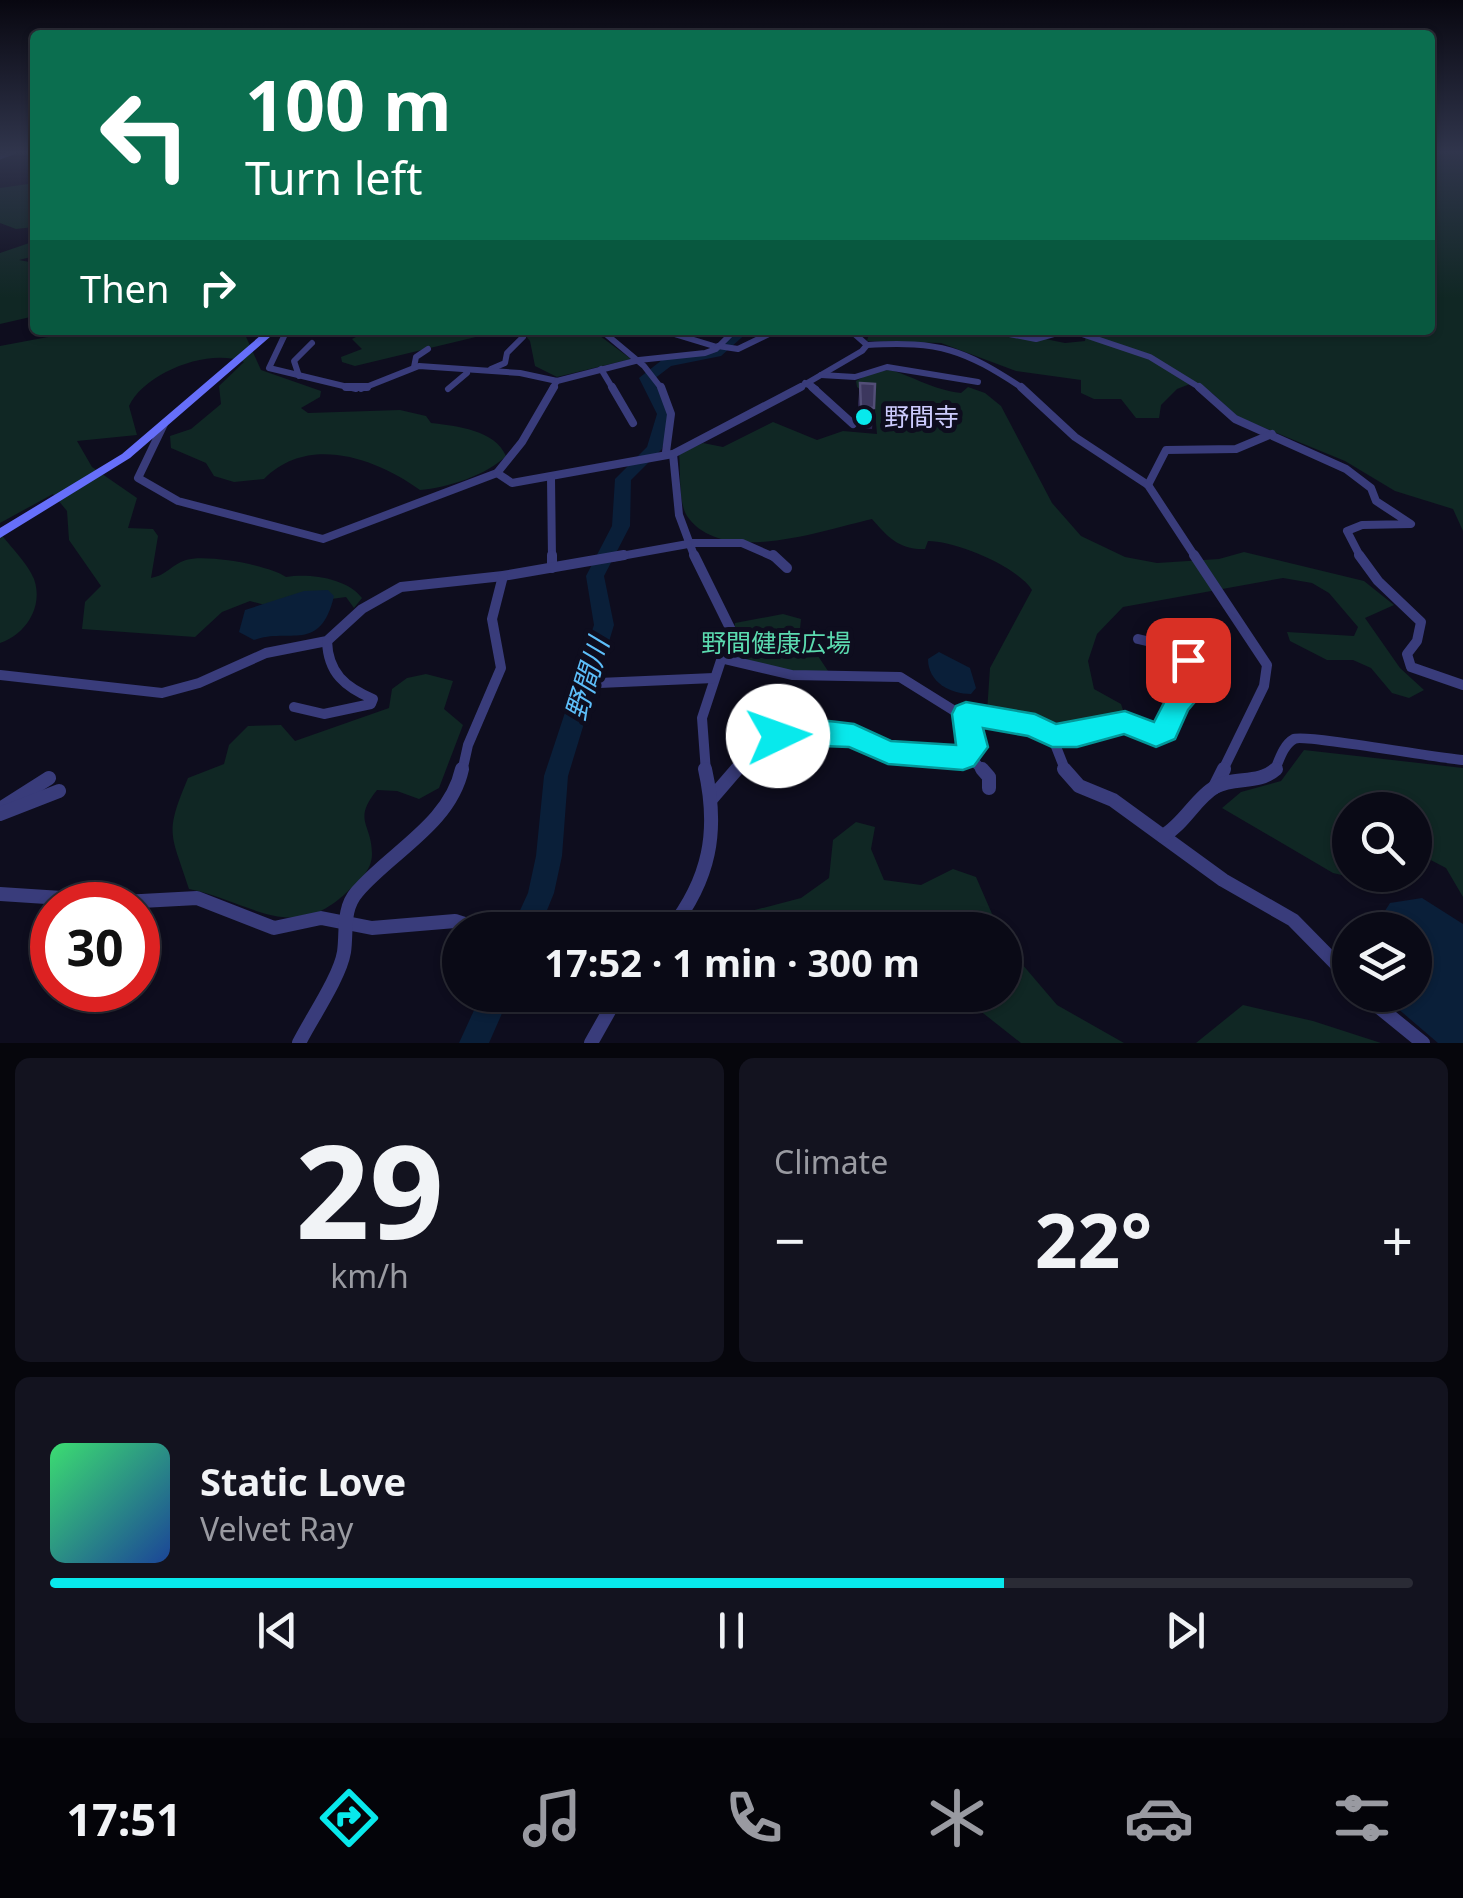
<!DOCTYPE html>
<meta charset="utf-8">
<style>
body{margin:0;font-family:"Noto Sans","Noto Sans JP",sans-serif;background:#13131f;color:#f1f3f6;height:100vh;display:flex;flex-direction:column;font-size:38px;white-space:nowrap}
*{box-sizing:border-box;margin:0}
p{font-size:32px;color:#999aa1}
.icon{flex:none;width:55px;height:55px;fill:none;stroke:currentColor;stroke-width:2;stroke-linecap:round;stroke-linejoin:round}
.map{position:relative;height:1043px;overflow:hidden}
.details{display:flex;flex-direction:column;gap:15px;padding:15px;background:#06060c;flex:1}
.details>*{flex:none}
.top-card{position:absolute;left:30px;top:30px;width:1405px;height:305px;border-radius:10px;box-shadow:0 2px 8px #0004,0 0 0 2px #2a2b35;background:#0b6e4f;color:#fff;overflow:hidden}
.buttons{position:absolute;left:1332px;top:792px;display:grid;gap:20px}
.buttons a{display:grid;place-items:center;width:100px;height:100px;border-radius:50%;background:#0a0a16;box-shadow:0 2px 8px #0004,0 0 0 2px #2a2b35;font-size:50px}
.speed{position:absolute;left:30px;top:882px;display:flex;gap:20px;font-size:50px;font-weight:700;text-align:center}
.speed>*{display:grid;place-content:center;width:130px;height:130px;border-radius:50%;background:#0a0a16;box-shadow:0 2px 8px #0004,0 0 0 2px #2a2b35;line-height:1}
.speed .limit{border:15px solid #d22;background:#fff;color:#111}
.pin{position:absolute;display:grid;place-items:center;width:85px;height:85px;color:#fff;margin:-42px;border-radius:20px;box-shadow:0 5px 15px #0006}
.me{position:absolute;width:110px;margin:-55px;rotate:87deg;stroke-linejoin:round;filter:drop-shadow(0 0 8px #0008)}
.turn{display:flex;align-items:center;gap:35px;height:210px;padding:0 50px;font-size:45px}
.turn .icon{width:130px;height:130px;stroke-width:2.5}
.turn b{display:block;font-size:70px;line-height:85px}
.then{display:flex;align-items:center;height:95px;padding:0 50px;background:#0003;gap:20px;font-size:38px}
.big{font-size:75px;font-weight:700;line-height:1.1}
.details .widget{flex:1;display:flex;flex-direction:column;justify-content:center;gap:15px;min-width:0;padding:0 35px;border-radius:15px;background:#13131f}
.details .dial{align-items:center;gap:0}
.dial b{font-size:130px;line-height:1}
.song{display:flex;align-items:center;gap:30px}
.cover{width:120px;height:120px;border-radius:15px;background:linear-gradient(135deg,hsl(140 70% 55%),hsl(220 70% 35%))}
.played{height:10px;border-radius:5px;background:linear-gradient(90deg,#08e9ec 70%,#2a2b35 70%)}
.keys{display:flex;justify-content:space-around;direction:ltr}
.heat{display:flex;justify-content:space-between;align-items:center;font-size:55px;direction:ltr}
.details .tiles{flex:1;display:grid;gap:15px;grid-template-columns:1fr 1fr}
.widget:last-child{grid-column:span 2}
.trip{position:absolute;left:442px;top:912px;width:580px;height:100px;border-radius:50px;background:#0a0a16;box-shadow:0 2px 8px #0004,0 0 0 2px #2a2b35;font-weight:700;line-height:100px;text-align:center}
.tab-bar{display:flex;height:160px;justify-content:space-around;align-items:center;background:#040409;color:#999aa1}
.tab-bar .icon{width:70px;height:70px}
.tab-bar .selected{color:#08e9ec}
.tab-bar b{font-size:45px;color:#f1f3f6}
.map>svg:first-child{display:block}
</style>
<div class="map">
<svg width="1463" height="1043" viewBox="0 0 1463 1043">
<rect width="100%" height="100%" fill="#0e0d1e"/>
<g fill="#102724">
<polygon points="1430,152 1463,152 1463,531 1453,509 1395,491 1345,461 1238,417 1212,393 1190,384 1177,389 1161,405 1159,418 1136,418 1121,399 1094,399 1081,393 1081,380 1016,371 941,343 867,341 870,330 1001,330 1065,343 1085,341 1086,334 1079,330 1430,330"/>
<polygon points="35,183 35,227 16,229 0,223 0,188"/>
<polygon points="35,241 35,256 19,260 35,263 35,316 0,324 0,253"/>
<path d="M 85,330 L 243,330 L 261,370 L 321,391 L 320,397 L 301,408 L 308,413 L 400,410 L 426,416 L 431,423 C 457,426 495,430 506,456 C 487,475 447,488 420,490 C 376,458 308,434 264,479 L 234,482 L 214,476 L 206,463 L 171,448 L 170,436 L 191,429 L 221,404 L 219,386 L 244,362 C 209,347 144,373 129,406 L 137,435 L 77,441 L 92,467 L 137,498 L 128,528 L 153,529 L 158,536 L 151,578 C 167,575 171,565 186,560 C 206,554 269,565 286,577 C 309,573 347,578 362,598 L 354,608 L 346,597 L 272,607 L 250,601 L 222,612 L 195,637 L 82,629 L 85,602 L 101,586 L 69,540 L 67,511 L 53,494 L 0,523 L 0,346 Z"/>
<polygon points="369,330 475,330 480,336 355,366 342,362 341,357 362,349 352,339"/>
<polygon points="521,330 592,330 631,359 557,377 535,366 530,341"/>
<path d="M 890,370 C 918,378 930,389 961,393 L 968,387 L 985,393 L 1001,406 L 1052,503 L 1081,536 L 1125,557 L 1157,563 L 1219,559 L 1244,552 L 1364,581 L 1394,605 L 1365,618 L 1400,668 L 1424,690 L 1409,698 L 1392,693 L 1371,668 L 1353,660 L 1327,660 L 1290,641 L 1287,632 L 1354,636 L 1358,627 L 1329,593 L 1312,583 L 1283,578 L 1123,607 L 1097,634 L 1088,661 L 1094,689 L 1121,704 L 1126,719 L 1059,733 L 1038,721 L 987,712 L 990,668 L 1032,590 C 1017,566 955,541 928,541 L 925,549 C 899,550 888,537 872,519 C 823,530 722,567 687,516 C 678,502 681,471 679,454 L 703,443 L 723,447 L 773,422 L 817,440 L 843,431 L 877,434 L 874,400 L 857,387 L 856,381 L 872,372 Z"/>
<path d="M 0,533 C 10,546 28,564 34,579 C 44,607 25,635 0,643 Z"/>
<polygon points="783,614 801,619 800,629 830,674 813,676 736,661 732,654 735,623"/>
<path d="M 426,674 L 453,681 L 444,709 L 463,725 L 439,788 L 419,799 L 397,791 L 377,790 C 352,821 372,823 372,854 C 372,871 358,882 347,892 C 292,945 250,901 189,889 C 171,833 164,835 188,778 L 224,764 L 229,745 L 248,726 L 281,725 L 295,741 L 389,708 L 392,689 L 407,678 Z"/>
<polygon points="1304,750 1463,768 1463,897 1446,868 1423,856 1415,860 1415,810 1350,810 1350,875 1387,875 1372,882 1333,873 1222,808 1241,792 1281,781"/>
<polygon points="856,822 875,827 871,849 884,880 921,885 953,869 976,877 999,930 747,930 751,911 801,898 829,878 833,840"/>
<polygon points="1005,944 1057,1005 1124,1043 1021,1043 960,995 1005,995"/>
<polygon points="1243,1005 1313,1021 1381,1043 1196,1043"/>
</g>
<g fill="#0a1f39">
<path d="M 328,590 L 334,596 C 320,654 290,627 254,640 L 239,632 L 245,610 L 304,591 Z"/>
<path d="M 939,652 L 970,668 L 976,688 L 971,694 C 950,694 928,682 928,659 Z"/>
<polygon points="1422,898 1463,924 1463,1043 1438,1043 1396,1007 1395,995 1415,995 1415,930 1387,930 1383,914 1390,903"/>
</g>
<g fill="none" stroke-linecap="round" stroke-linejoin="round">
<g fill="#0a1f39" fill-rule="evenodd">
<polygon points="735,330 750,330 721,356 671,366 654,379 671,414 662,449 631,480 630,526 604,576 614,625 568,776 562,856 554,893 539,930 511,930 528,893 536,856 544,776 594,625 586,576 612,526 615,479 647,447 657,414 639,378 662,360 712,350"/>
<polygon points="481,995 510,995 489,1043 459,1043"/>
</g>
<polyline stroke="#393c7b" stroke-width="5" points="0,157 14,152"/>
<g stroke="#393c7b" stroke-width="6">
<polyline points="287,330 269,368 356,389"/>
<polyline points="601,330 644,366 662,389"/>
<polyline points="661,330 717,347"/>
<polyline points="988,330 1036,339 1068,330"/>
<polyline points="1070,330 1150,357 1202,389"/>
<path d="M 867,345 C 941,341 963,349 1024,389"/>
<polyline points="718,346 738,349 777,330"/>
<polyline points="414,367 416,357 428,349"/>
<polyline points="491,369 505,363 507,353 523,337"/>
<polyline points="601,369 613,389"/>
<polyline points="821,375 855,377 887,367 978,382"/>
<polyline points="299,376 294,361 312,343"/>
<polyline points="805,383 816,389"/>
<polyline points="361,389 419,366 520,373 557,381 639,360 705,353 716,349 735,330"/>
<polyline points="448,389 467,373"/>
<polyline points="552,389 557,381"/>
<polyline points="797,389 862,351 867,345 850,330"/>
</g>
<g stroke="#393c7b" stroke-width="8">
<polyline points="346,387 367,387"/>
<polyline points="612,387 633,423"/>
<polyline points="661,387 671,414 666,452"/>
<polyline points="812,387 853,424"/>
<polyline points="1021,387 1075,437 1148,485 1196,558"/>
<polyline points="1199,387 1235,419 1346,469 1371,488 1376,501 1411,524 1362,525 1347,531 1361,558"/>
<polyline points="164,424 138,478 178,501 323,539 497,473 522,442 554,387"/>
<polyline points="673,454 679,515 695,558"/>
<polyline points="497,473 512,483 673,454 801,387"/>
<polyline points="551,478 552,558"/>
<polyline points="1148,485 1166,450 1236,449 1272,434"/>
<polyline points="688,543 742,543 776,558"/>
<polyline points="610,558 688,544"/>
</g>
<g stroke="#393c7b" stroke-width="10">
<polyline points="694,555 731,630 702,718 706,772"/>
<polyline points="773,555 787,568"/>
<polyline points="1194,555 1267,665 1264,686 1222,772"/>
<polyline points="1359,555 1378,581 1421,622 1417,641 1407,654 1411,667 1463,685"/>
<polyline points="552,568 552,555"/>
<polyline points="724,659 792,675 900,677 953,710 1051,734 1066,772"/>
<polyline points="0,675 162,693 199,683 266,653 327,641 362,609 401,587 503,576 624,555"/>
<polyline points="576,684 714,678"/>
<path d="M 294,707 L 324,714 L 371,704 L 373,699 C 345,687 328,673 327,641"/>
<polyline points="1052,736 1077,735 1125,722 1150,735 1165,731 1177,704 1196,684 1196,672 1172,647 1138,639"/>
<polyline points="969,756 984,772"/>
<polyline points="462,772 468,745 501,668 492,619 503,576"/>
<polyline points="735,772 747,758 787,732 853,736 887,752 969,756 973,747 966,713"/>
<path d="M 1274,772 C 1279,761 1283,745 1294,739 C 1303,734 1438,758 1463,760"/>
</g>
<g stroke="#393c7b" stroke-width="14">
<polyline points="982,769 989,777 989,788"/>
<polyline points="1064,769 1079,786 1113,800 1223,880 1293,920 1350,978"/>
<polyline points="1215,787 1224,769"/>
<polyline points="712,798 737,769"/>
<polyline points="0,809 49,778"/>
<polyline points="0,814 59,791"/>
<path d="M 1163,836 C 1184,824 1196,798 1215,787 C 1235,776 1258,785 1276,769"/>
<polyline points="0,894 123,902 197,898 274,928 321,918 372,928 455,921 483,930"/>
<path d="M 670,930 C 710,879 719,831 705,769"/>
<polyline points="1364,995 1423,1043"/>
<path d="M 299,1043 C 311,1019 340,977 344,952 C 347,932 342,909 357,892 C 391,852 450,824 462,769"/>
<polyline points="591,1043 618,995"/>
</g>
<polygon fill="#666ffa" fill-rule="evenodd" points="267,330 278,330 130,458 0,538 0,528 122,454"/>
</g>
<polygon fill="#2a254b" points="860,383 874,408 872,429 859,428 858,403"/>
<polygon fill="#3c375e" stroke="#524e77" stroke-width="2.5" points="860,383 875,384 874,408 861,407"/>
<linearGradient id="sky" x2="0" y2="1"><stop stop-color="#080710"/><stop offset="0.51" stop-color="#30354c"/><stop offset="1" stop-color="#30354c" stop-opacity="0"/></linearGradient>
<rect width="1463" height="298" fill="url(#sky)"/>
<path fill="#08e9ec" stroke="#059799" stroke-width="2.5" d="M 1188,650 C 1204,655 1210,668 1210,684 L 1188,710 L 1175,739 L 1156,747 L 1124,734 L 1077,747 L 1052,747 L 1028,736 L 983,728 L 988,747 L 974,766 L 963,770 L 888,764 L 849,747 L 767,744 L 763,736 L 767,727 L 829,721 L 854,724 L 891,741 L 956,745 L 952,714 L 956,706 L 966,702 L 1035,714 L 1056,724 L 1125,711 L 1154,722 L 1167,697 L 1182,681 L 1175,660 Z"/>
<circle fill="#08e9ec" stroke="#0e0d1e" stroke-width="4" cx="864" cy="417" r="10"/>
<g text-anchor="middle" stroke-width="10" stroke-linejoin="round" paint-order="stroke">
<g font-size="25" fill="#cccbfd" stroke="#0e0d1e" text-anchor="start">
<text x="884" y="426">野間寺</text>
</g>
<g font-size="25" fill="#5bdaaf" stroke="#0e0d1e">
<text x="776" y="652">野間健康広場</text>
</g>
<g font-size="28" font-style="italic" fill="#5dbef9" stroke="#0e0d1e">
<text transform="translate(587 679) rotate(-73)" y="10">野間川</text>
</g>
</g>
</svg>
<div class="buttons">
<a><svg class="icon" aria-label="search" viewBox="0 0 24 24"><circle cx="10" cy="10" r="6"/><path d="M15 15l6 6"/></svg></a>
<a><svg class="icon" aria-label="layers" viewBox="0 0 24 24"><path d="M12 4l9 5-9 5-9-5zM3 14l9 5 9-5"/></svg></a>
</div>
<div class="speed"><div class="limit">30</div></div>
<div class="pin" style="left:1188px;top:660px;background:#d93025"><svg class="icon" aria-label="arrive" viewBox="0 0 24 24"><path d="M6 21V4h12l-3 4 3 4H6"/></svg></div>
<svg class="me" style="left:778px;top:736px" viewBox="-20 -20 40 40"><circle r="19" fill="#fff"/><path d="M0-13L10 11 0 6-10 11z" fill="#08e9ec"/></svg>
<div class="trip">17:52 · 1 min · 300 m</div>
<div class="top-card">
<div class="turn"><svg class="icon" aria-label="left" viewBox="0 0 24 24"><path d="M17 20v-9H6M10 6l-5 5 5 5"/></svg><div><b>100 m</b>Turn left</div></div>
<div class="then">Then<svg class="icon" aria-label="right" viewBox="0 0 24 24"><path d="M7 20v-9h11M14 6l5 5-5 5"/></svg></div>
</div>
</div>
<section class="details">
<div class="tiles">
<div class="widget dial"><b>29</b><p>km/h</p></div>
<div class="widget"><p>Climate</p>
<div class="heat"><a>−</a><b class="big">22°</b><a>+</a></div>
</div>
<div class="widget">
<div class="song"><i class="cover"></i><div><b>Static Love</b><p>Velvet Ray</p></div></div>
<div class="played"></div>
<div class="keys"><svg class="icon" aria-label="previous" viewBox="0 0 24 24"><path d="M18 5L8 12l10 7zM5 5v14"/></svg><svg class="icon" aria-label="pause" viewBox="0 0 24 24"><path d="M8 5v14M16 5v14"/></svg><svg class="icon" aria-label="next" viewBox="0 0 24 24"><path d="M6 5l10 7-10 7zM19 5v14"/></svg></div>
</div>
</div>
</section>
<nav class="tab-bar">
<b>17:51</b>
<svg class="icon selected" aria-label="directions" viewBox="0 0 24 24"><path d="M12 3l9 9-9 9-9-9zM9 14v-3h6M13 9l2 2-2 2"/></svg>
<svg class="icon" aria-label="music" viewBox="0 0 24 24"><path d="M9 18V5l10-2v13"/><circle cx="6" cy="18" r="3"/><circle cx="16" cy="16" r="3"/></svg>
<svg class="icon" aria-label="phone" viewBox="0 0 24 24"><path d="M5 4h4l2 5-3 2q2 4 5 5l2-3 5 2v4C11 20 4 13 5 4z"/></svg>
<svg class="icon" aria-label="climate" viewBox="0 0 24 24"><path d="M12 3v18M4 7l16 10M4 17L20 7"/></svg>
<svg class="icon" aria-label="car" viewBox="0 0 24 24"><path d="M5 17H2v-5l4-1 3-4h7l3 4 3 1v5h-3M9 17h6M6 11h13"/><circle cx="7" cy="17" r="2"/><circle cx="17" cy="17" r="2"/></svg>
<svg class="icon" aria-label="filters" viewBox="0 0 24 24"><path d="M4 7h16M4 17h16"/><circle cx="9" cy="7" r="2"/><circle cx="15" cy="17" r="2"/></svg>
</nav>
